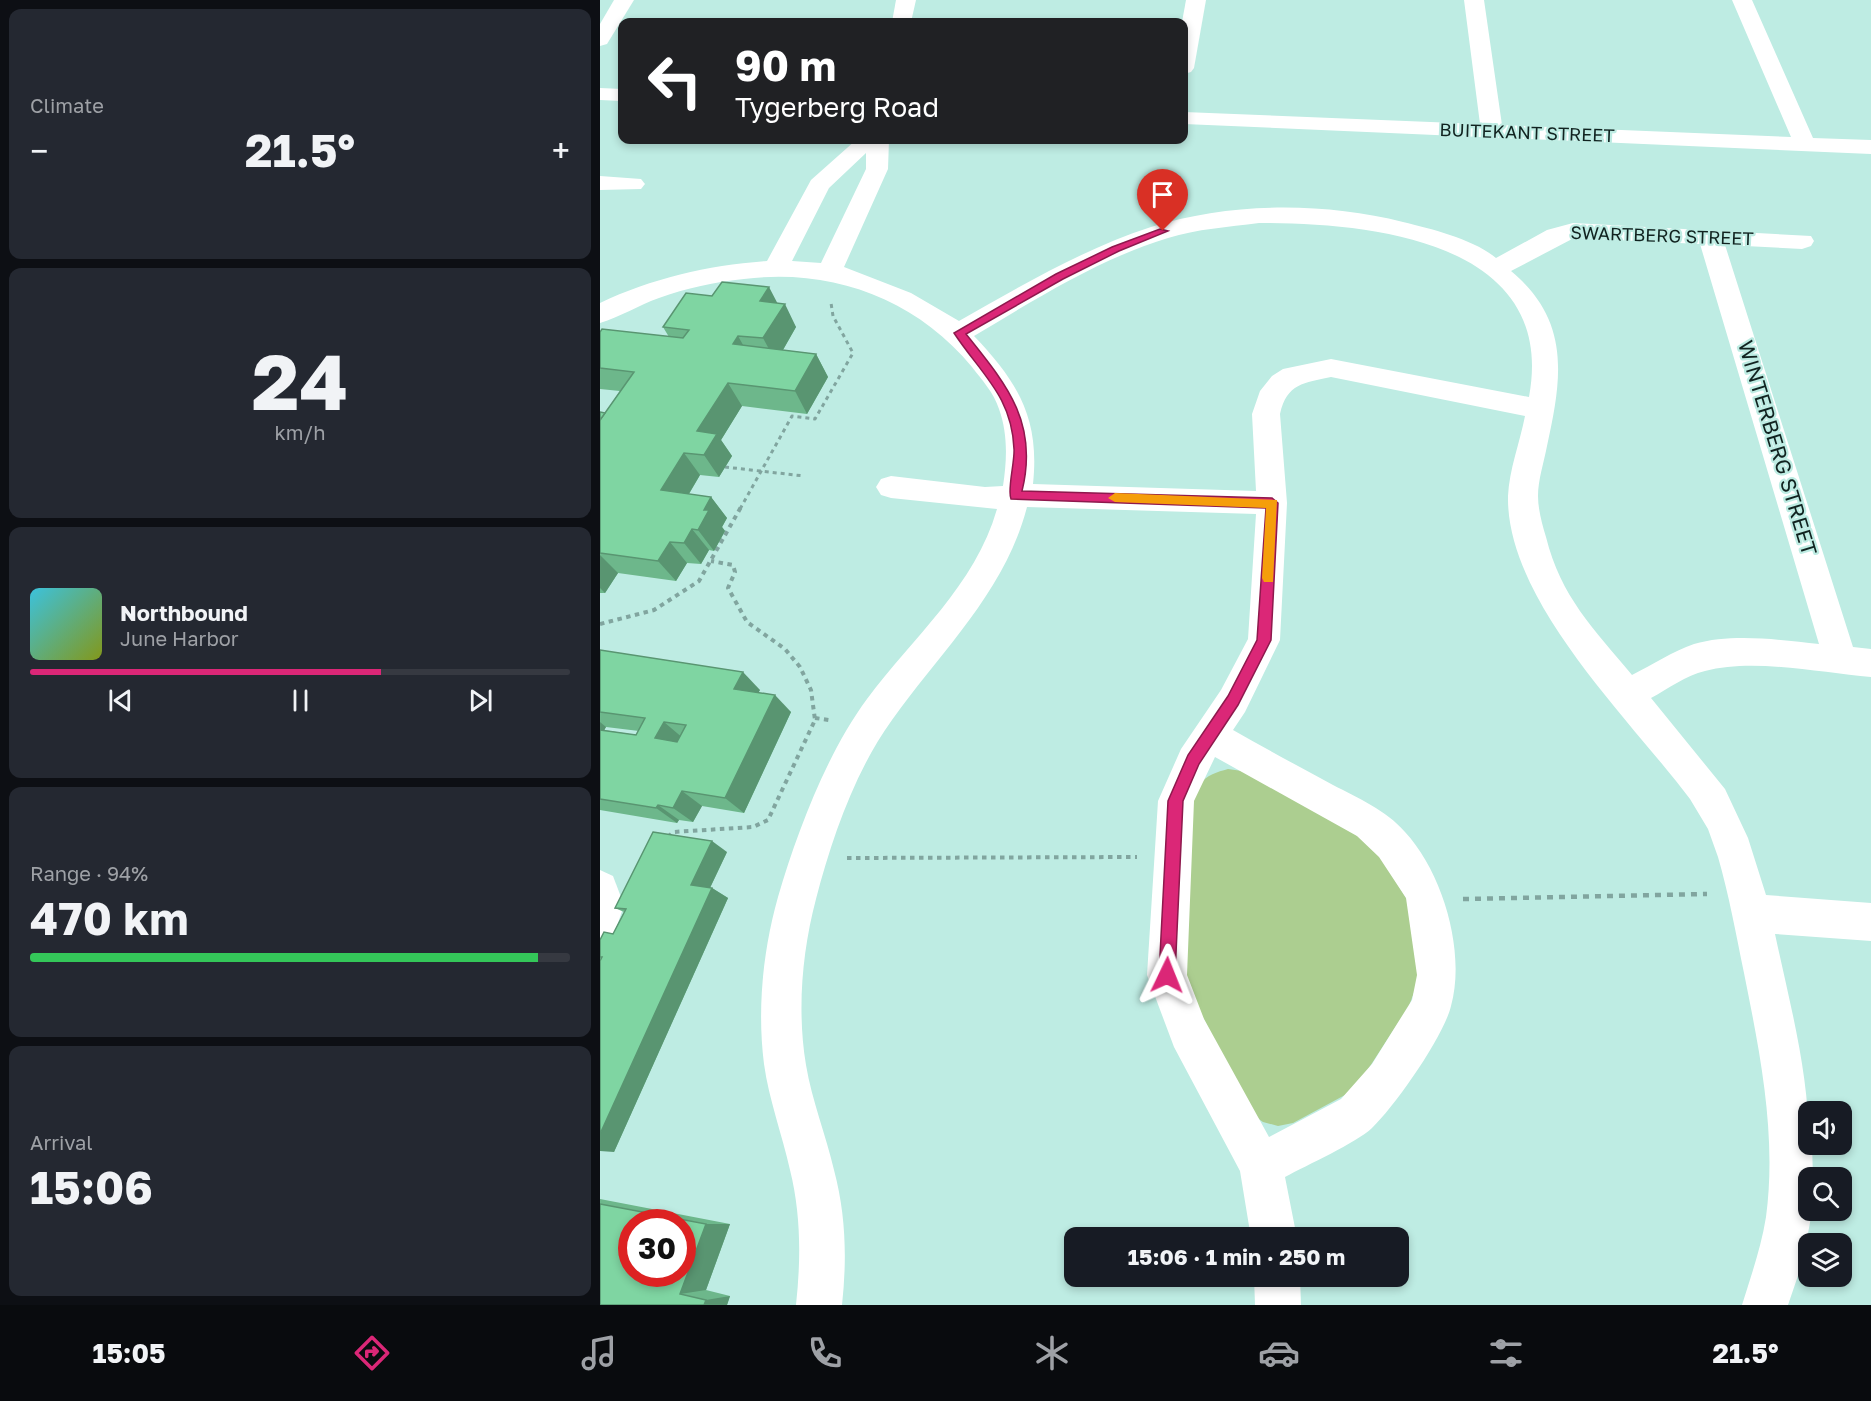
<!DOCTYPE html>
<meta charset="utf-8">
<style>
body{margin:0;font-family:"Golos Text",sans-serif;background:#242831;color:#f1f3f6;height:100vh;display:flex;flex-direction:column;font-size:22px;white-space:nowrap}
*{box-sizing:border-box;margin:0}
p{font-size:20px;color:#9ea1a6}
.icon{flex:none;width:33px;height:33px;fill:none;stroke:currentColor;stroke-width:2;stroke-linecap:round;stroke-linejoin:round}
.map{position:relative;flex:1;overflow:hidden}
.drawer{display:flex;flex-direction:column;gap:9px;padding:9px;background:#0d0f14;width:600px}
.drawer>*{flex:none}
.guide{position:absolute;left:18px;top:18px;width:570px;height:126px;border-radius:12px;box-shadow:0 3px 9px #0003;background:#202124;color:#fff;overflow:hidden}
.fabs{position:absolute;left:1198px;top:1101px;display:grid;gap:12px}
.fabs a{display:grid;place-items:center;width:54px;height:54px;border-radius:12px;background:#171b24;box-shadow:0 3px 9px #0003;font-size:30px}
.speed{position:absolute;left:18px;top:1209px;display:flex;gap:12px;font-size:30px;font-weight:700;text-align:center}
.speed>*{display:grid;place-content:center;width:78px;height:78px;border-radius:50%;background:#171b24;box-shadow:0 3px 9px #0003;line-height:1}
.speed .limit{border:9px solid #d22;background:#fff;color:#111}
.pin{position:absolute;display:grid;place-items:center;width:51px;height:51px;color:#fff;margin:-62px -26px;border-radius:50% 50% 50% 0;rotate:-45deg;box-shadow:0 0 6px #0007}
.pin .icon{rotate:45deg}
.me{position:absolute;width:66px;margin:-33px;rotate:2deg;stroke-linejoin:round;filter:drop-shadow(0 0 4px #0008)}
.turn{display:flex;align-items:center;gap:21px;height:126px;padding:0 18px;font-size:27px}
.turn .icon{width:78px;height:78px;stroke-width:2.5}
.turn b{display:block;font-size:42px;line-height:51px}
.big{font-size:45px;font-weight:700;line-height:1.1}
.drawer .widget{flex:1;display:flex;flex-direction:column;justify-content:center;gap:9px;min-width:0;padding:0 21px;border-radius:12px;background:#242831}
.drawer .dial{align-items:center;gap:0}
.dial b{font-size:78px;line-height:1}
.song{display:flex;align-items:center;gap:18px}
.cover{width:72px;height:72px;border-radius:9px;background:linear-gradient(135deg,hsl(190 70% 55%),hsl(70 70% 35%))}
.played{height:6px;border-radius:3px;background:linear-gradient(90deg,#db2777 65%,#363941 65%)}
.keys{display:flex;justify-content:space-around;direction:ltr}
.heat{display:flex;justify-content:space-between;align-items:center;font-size:33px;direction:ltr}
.charge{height:9px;border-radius:4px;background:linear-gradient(90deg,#34c759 94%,#363941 0)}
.trip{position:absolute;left:464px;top:1227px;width:345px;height:60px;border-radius:12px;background:#171b24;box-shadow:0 3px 9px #0003;font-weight:700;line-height:60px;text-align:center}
.tabs{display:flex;height:96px;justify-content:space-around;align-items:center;background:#090b0e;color:#9ea1a6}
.tabs .icon{width:42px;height:42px}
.tabs .current{color:#db2777}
.tabs b{font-size:27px;color:#f1f3f6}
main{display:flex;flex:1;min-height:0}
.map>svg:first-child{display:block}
</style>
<main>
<section class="drawer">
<div class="widget"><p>Climate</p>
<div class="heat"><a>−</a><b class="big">21.5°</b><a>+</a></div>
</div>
<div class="widget dial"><b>24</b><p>km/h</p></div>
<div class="widget">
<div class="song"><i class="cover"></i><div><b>Northbound</b><p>June Harbor</p></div></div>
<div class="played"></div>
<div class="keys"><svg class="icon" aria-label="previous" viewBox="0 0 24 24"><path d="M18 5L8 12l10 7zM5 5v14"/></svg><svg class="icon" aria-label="pause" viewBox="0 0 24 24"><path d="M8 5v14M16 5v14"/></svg><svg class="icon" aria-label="next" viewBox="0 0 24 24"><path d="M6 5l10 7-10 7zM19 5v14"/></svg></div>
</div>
<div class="widget"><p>Range · 94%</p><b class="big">470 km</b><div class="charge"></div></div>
<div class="widget"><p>Arrival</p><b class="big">15:06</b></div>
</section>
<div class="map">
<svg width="1271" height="1305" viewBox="0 0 1271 1305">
<rect width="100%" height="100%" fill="#beece3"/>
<path fill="#acce90" d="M 628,769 L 642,771 L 755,834 L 777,852 L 810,904 L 818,969 L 816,987 L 809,1006 L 765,1074 L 745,1095 L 693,1123 L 678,1126 L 663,1122 L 653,1115 L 591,994 L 586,974 C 587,938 583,809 600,784 C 607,775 617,772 628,769 Z"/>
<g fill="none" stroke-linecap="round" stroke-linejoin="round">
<g stroke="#81a59f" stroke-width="3" stroke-dasharray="4 4" stroke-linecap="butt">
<polyline points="125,467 204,476"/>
<polyline points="140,509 192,416 215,419 253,353 233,316 231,303"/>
</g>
<g stroke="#81a59f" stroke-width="4" stroke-dasharray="4.5 4.5" stroke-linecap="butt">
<polyline points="0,624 54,610 99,581 141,507"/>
<polyline points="215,718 229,720"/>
<polyline points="68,837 73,832 153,827 168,820 215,720 211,690 200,667 185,649 147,622 128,588 135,572 133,565 111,561"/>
<polyline points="247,858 537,857"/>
</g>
<polyline stroke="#81a59f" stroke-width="4.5" stroke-dasharray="6 6" stroke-linecap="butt" points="863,899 1107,894"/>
<g fill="#fff" fill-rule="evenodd">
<polygon points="14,0 34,0 7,44 0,46 0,24"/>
<polygon points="296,0 316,0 311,22 292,22"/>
<polygon points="586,0 606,0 594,68 591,72 584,74 582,22"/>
<polygon points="864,0 884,0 902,125 1191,137 1132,0 1152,0 1213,138 1271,140 1271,154 584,124 584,112 880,124"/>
<polygon points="0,88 22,89 22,101 0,100"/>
<path d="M 256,140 L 289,140 L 288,169 L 244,267 L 311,293 L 359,321 C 421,286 483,249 551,227 C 630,202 723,202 803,222 C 832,229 873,239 896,258 L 947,230 L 973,223 L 1211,236 L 1214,241 L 1211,246 L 1202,249 L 1125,245 L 1253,647 L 1271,649 L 1271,677 C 1221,673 1154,658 1105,671 C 1086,675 1068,689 1051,698 L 1125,789 L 1148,838 L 1166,895 L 1271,903 L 1271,941 L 1175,934 C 1190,1004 1209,1073 1209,1144 L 1212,1144 L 1213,1178 L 1209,1178 L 1211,1217 L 1203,1261 L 1188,1305 L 1142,1305 C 1151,1276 1161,1248 1166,1217 C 1177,1135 1160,1053 1144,973 C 1136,934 1129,895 1118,857 L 1108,829 L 1090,799 C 1030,719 906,601 908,496 C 909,470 920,442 925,416 L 731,377 C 704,383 687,383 680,414 L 687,503 L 680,640 L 645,712 L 633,730 C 666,749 700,767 733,785 C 758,798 786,810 805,832 C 843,873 866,952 851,1006 C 844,1036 795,1106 772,1128 C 756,1143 707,1165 685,1177 L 697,1238 L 651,1238 L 640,1171 L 574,1047 L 547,975 L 558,801 L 581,749 L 621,690 L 648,639 L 656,514 L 427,507 C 405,592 341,651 292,720 C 255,771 232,838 216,899 C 202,952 197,1011 206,1065 C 212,1101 226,1135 234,1170 C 246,1215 247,1259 242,1305 L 196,1305 C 201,1259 201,1214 190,1170 C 182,1134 169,1100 164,1064 C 157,1009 163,950 178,897 C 197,832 227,753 267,699 C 313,637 375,586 397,509 L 291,498 L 281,495 L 276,487 L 281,479 L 291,476 L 385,487 L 403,486 C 407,460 408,434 399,409 C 394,393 382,380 372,367 C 315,298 231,268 144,279 C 115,282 86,288 59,298 C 39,305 20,317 0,323 L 0,303 C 52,278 110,265 167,261 L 211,180 ZM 266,153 L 266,169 L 221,263 L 192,261 L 229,188 ZM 659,223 C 769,223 958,240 929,397 L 731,359 L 683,369 L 672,376 L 660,391 L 652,414 L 656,491 L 433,484 C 440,419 418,382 374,336 C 436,299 499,259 568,238 C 597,229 628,227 659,223 ZM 974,238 L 1100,244 L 1219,644 C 1180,640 1133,633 1094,644 C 1073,651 1052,665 1032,675 C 993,628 961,597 946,537 C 942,524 938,509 938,496 C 938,480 944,462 947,446 C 962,378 971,321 911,271 ZM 615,757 L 757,836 L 779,857 L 806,898 L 817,975 L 812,1000 L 772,1064 L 741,1099 L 669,1137 L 604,1019 L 587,975 L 594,801 Z"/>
<polygon points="0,176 41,179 45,184 41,189 0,190"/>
<polygon points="0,870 13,876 24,905 14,935 0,940"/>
<polygon points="654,1276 700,1276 701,1305 655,1305"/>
</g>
</g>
<g fill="#6db78b" fill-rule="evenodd">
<polygon points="177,303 196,327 183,350 216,354 228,377 207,414 142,406 121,440 132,456 119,477 100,475 89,494 111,497 127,518 122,527 125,531 114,551 109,550 101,564 87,563 76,581 18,573 5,593 0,593 0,412 5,413 20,391 0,389 0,332 69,337 63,327"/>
<path d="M 0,650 L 160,690 L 158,692 L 191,712 L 144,813 L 102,806 L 93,822 L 79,820 L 77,823 L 0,810 ZM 6,727 L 39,731 L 36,735 L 4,730 Z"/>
<polygon points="127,852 110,888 112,888 128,898 14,1152 0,959 0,940 13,934 24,912 15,908"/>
<polygon points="0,1199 130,1224 106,1290 130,1296 127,1305 0,1305"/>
</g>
<g fill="#599571">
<polygon points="169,287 181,310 185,304 196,327 176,362 163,338 160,301"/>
<polygon points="138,336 151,359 133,344"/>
<polygon points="216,354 228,377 207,414 195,391"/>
<polygon points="128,383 142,406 121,440 132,456 119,477 104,455 97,431"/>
<polygon points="84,453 100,475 78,512 61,490"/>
<polygon points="111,497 127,518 122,527 125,531 114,551 98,530 104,510"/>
<polygon points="92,529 109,550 101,564 84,543"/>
<polygon points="70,542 87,563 76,581 58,561"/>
<polygon points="0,555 18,573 5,593 0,588"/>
<polygon points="143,672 160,690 151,706 134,689"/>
<polygon points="175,695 191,712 144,813 125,798"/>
<polygon points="0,722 6,727 0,738"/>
<polygon points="64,722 84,739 76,755 55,738"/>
<polygon points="82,791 102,806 93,822 73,808"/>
<polygon points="58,805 79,820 77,823 56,808"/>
<polygon points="112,841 127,852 107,894 91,885"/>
<polygon points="112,888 128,898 14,1152 0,1151 0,1134"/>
<polygon points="106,1224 130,1224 106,1290 80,1294"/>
<polygon points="130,1296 127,1305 104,1305 106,1300"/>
</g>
<g fill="#7fd5a2" stroke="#599571" stroke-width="1.5" fill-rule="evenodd">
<polygon points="122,282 169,287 160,301 185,304 163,338 138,336 133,344 216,354 195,391 128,383 97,431 117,434 104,455 84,453 61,490 111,497 104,510 109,510 98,530 92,529 84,543 70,542 58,561 0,553 0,420 34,372 0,368 0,332 2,329 83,338 89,330 63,327 86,293 112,296"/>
<polygon points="0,412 5,413 0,420"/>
<path d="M 0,650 L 143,672 L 134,689 L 175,695 L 125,798 L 82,791 L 73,808 L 58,805 L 56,808 L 0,799 L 0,730 L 36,735 L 45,718 L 0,712 ZM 64,722 L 86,725 L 77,742 L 55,738 Z"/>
<polygon points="53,832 112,841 91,885 112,888 0,1134 0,961 2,957 0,957 0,940 4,932 13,934 26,909 15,908"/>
<path d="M 0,1204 L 106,1224 L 80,1294 L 106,1300 L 104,1305 L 0,1305 ZM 32,1222 L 82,1222 L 82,1274 L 32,1274 Z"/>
</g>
<path fill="#db2777" stroke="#8e194d" stroke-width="1.5" d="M 560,229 L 568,231 L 519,251 L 463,279 L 366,334 C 406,384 439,422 422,491 L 672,498 L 678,503 L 671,640 L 638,705 L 599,764 L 583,801 L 575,975 L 573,981 L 567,984 L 561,981 L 559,975 L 568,801 L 588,755 L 628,696 L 657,640 L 666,508 L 411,499 C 407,490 415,461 414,449 C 412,396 381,374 354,333 L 456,274 L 512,247 Z"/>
<polygon fill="#f59e0b" points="515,493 677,500 673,582 664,582 662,578 666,508 515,502 508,498"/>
<g text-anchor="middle" stroke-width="4.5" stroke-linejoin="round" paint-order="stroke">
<g font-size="18" fill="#112320" stroke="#beece3">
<text transform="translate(927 133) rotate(2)" y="6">BUITEKANT STREET</text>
<text transform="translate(1062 236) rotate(2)" y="6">SWARTBERG STREET</text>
</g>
<g font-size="21" fill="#112320" stroke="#beece3">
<text transform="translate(1177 448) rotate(73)" y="7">WINTERBERG STREET</text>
</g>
</g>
</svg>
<div class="fabs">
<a><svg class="icon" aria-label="sound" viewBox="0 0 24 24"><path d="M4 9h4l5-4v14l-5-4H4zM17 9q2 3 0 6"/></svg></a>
<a><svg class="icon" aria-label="search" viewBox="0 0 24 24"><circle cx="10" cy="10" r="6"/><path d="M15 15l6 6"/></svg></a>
<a><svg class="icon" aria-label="layers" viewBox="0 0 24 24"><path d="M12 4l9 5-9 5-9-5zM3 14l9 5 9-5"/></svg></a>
</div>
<div class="speed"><div class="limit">30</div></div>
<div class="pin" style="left:563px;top:231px;background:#d93025"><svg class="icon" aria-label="arrive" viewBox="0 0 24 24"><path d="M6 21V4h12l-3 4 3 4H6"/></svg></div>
<svg class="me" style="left:567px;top:975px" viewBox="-20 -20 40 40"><path d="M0-17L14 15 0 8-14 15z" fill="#db2777" stroke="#fff" stroke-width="4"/></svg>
<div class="trip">15:06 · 1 min · 250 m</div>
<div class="guide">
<div class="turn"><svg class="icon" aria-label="left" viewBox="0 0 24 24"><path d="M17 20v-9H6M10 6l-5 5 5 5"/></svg><div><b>90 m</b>Tygerberg Road</div></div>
</div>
</div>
</main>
<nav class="tabs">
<b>15:05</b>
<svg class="icon current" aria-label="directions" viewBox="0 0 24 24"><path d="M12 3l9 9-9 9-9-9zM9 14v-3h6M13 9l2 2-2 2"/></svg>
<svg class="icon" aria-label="music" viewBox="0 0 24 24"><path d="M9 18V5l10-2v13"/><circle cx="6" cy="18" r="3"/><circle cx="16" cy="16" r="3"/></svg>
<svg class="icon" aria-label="phone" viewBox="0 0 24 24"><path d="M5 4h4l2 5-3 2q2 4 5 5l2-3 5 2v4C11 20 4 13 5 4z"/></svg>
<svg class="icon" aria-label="climate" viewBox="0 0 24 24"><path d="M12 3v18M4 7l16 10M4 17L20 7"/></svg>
<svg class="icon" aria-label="car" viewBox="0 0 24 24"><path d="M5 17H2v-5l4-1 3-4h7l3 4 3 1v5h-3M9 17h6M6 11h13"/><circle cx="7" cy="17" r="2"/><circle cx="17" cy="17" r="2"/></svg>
<svg class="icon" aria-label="filters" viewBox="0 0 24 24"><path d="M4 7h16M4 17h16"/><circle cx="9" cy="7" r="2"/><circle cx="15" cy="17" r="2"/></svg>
<b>21.5°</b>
</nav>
